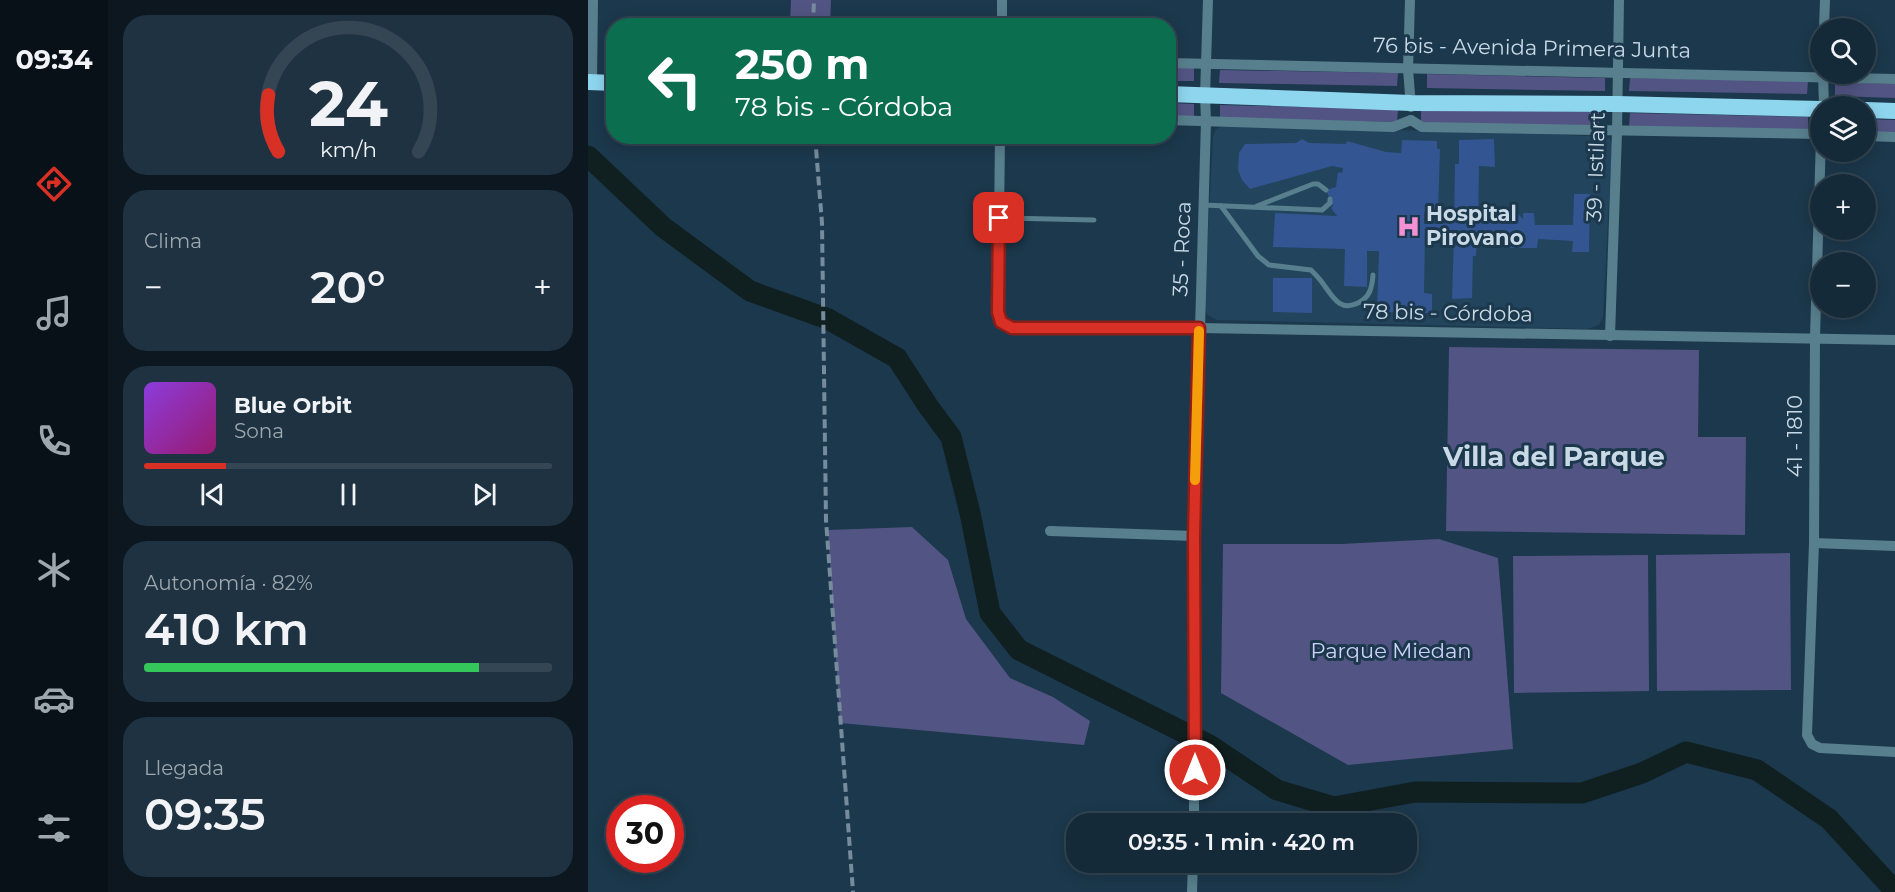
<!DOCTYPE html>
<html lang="es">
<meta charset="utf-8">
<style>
body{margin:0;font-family:Montserrat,sans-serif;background:#1e3241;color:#f1f3f6;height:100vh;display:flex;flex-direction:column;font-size:22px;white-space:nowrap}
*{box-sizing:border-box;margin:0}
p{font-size:20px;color:#9da7ae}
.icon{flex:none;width:33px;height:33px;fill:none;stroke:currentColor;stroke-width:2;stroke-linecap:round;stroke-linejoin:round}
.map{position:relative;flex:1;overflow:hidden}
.panel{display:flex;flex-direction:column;gap:15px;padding:15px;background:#0c171f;width:480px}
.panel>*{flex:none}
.banner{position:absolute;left:18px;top:18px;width:570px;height:126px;border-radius:24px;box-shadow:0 3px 15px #0003,0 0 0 2px #344653;background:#0b6e4f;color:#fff;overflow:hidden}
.tools{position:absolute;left:1222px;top:18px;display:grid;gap:12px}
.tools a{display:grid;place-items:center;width:66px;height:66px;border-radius:50%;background:#152a39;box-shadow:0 3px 15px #0003,0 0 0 2px #344653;font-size:30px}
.speed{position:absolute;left:18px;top:795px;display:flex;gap:12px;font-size:30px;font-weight:700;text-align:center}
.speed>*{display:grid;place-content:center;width:78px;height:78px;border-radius:50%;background:#152a39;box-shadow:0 3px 15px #0003,0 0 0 2px #344653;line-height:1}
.speed .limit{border:9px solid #d22;background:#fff;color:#111}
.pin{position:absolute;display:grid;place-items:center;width:51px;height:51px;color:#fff;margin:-26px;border-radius:12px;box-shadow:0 3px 9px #0006}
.me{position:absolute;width:66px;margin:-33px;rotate:0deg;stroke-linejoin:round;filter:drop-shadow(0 0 4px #0008)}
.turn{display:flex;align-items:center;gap:21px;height:126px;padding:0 30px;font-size:27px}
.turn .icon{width:78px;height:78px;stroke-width:2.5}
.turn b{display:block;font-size:42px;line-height:51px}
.big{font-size:45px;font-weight:600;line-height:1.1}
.panel .card{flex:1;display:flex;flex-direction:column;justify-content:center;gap:9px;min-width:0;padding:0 21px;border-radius:24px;background:#1e3241}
.panel .dial{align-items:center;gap:0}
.dial svg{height:156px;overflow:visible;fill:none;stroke:#344653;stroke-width:7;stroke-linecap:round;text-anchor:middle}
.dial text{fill:#f1f3f6;stroke:none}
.song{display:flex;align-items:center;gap:18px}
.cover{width:72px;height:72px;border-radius:9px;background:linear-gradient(135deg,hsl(270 70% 55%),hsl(320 70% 35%))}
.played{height:6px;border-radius:3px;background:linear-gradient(90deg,#d93025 20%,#344653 20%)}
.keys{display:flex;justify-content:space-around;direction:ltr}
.heat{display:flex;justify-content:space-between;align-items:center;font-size:33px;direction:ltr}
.charge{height:9px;border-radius:4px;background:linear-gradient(90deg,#34c759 82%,#344653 0)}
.trip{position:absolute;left:478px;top:813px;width:351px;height:60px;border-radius:24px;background:#152a39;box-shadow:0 3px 15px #0003,0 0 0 2px #344653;font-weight:600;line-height:60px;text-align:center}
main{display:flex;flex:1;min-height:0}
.tabs{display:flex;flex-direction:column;width:108px;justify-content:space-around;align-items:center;background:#081117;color:#9da7ae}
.tabs .icon{width:42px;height:42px}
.tabs .current{color:#d93025}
.tabs b{font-size:27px;color:#f1f3f6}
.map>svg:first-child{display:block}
</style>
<main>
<nav class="tabs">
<b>09:34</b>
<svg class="icon current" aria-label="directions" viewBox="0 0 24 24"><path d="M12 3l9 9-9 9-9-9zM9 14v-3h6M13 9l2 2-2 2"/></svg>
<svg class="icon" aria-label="music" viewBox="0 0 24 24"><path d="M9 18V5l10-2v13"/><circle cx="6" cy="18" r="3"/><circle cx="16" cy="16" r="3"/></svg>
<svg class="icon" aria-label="phone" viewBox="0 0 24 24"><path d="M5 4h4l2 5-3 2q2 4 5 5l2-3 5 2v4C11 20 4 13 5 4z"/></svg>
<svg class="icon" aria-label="climate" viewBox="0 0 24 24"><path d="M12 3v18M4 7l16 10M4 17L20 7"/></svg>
<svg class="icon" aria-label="car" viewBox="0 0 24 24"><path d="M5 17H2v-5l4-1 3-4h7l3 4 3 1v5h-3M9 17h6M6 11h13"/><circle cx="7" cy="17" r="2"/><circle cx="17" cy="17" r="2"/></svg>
<svg class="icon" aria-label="filters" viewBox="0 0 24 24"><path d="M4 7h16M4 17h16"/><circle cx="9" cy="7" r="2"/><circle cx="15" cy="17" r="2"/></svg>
</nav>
<section class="panel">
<div class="card dial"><svg viewBox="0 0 100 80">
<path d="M14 69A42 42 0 1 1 86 69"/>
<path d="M14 69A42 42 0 0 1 9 40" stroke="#d93025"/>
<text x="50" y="56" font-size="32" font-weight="700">24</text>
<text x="50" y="72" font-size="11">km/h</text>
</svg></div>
<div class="card"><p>Clima</p>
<div class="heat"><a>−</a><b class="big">20°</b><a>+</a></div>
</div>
<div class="card">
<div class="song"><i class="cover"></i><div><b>Blue Orbit</b><p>Sona</p></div></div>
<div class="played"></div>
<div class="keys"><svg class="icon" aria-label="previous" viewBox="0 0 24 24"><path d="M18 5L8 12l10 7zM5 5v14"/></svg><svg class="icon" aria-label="pause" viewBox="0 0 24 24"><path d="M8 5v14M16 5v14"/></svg><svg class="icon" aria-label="next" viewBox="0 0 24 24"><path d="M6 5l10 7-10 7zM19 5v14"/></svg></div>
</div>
<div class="card"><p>Autonomía · 82%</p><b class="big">410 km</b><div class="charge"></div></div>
<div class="card"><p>Llegada</p><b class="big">09:35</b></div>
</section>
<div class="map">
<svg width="1307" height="892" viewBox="0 0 1307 892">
<rect width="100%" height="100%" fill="#1c384c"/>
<polygon fill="#22445c" points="635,126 940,133 996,136 1016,135 1022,139 1024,144 1015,317 1011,325 1000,329 629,320 620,315 616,307 625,137 628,129"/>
<g fill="#525483">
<polygon points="203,0 243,0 242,25 202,25"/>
<polygon points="581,67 606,68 606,81 581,81"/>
<polygon points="632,70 810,73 809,86 631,83"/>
<polygon points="839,74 1017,78 1017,91 839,88"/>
<polygon points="1042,78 1220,81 1219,94 1041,91"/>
<polygon points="1247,82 1307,84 1307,98 1247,96"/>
<polygon points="581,103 606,104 606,117 581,117"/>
<polygon points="632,105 810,109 809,122 632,119"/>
<polygon points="833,109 1011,112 1011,126 833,123"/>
<polygon points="1042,113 1220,117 1220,130 1041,127"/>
<polygon points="1278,119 1307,120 1307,134 1278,133"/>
<polygon points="861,347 1111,350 1110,437 1158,437 1157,535 858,531"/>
<polygon points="324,527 360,560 378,619 422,678 465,697 502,721 496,745 252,723 240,530"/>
<polygon points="851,539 910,558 925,749 760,765 633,693 635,544 753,544"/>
<polygon points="1202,553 1203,690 1069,691 1068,555"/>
<polygon points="1060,555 1061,691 926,693 925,556"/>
</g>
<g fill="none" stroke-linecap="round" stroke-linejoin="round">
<polyline stroke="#102021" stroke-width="21" points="0,156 75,227 162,291 240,319 309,358 340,406 363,437 382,513 402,613 431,650 623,746 689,790 746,807 827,792 994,793 1054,773 1098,752 1169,770 1241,819 1307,891"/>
</g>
<g fill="#335592">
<polygon points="714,139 721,143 758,144 759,141 798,152 813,153 814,140 849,141 849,149 852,149 850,213 836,213 836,224 866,223 867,164 871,164 871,140 906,139 907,167 891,166 890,225 906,205 919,215 926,210 935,219 935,213 946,213 947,225 985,225 986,194 1002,194 1001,252 984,252 985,241 950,239 949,248 915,248 914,239 889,239 888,256 885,256 884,298 864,299 866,238 837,237 836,293 844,294 844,313 789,312 791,251 779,251 779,287 756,286 757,249 685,247 687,213 749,216 743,208 745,206 738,190 748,187 750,172 754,173 755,168 744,166 662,189 654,180 650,170 651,153 657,144 708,143"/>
<polygon points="685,278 724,278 724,313 685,312"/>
</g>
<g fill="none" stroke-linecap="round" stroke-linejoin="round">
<g stroke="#587f8d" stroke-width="5">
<polyline points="615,205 734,210 742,203 742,199"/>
<path d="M 633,206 L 670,256 L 681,265 L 723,270 C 728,275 732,279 736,285 C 745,297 752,312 770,303 C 782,297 784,288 785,275"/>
<polyline points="669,206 725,184 730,184 738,190"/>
<polyline points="411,218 506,220"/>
</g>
<g stroke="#587f8d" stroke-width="10">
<polyline points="822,0 820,69 823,107"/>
<polyline points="414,26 414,0"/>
<polyline points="1236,28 1237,0"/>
<polyline points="580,63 1307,79"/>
<polyline points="1235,74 1236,106"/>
<polyline points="4,82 5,0"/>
<polyline points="580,120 805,127 823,120"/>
<polyline points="823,120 834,127 1233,134"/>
<polyline points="412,136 410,312 413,323 424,328 611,328 1307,340"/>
<polyline points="1278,136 1307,137"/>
<polyline points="1233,137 1227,337 1226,543 1219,735 1224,744 1232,748 1307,752"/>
<polyline points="1022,336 1029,132 1031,0"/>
<polyline points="462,531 606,536"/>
<polyline points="1226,543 1307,546"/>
<polyline points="606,824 606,536 618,121 617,96 620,0"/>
<polyline points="604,892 605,862"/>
</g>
<g stroke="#8ed5ee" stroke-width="16">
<polyline points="0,82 26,83"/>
<polyline points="580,94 823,103 1029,104 1233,109"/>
<polyline points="1278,110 1307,111"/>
</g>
<g stroke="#768c9c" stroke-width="4" stroke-dasharray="9 4.5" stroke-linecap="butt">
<polyline points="225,26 226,0"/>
<polyline points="227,136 234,223 238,520 265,892"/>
</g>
</g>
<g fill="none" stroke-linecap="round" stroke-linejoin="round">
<defs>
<polyline id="route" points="411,218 410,312 413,322 424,328 611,328 606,536 607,770"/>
</defs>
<use href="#route" stroke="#8d1f18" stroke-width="15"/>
<use href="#route" stroke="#d93025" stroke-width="10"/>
<polyline stroke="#f59e0b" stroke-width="10" points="607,480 611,331"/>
</g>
<defs>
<symbol id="hospital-bare" viewBox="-9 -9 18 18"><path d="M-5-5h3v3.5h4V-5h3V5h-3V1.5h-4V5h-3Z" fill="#f491d4" stroke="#1c384c" stroke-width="2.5" paint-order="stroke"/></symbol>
</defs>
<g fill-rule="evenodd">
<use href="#hospital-bare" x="804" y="210" width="33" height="33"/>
</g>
<g text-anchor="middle" stroke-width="6" stroke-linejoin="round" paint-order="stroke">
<g font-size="21" fill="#c9d9e6" stroke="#1c384c">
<text transform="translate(944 48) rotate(1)" y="7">76 bis - Avenida Primera Junta</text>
<text transform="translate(1008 167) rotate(-88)" y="7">39 - Istilart</text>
<text transform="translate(594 249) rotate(-88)" y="7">35 - Roca</text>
<text transform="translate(860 313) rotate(1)" y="7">78 bis - Córdoba</text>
<text transform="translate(1207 436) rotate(-90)" y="7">41 - 1810</text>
</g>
<g font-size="21" font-weight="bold" fill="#c9d9e6" stroke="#1c384c" text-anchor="start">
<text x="838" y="221">Hospital<tspan x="838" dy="24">Pirovano</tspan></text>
</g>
<g font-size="21" fill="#ced1f9" stroke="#1c384c">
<text x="803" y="658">Parque Miedan</text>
</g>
<g font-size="27" font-weight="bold" fill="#c9d9e6" stroke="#1c384c">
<text x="966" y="466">Villa del Parque</text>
</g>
</g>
</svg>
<div class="tools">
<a><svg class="icon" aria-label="search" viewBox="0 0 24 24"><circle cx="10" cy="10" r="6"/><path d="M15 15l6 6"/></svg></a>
<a><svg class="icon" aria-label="layers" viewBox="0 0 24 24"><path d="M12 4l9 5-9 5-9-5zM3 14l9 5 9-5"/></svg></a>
<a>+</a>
<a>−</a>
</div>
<div class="speed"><div class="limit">30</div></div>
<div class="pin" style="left:411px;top:218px;background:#d93025"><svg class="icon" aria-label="arrive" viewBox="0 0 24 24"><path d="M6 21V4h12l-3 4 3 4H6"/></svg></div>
<svg class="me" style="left:607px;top:770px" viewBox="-20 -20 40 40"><circle r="17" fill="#d93025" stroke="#fff" stroke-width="3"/><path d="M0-11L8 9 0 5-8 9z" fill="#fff"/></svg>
<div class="trip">09:35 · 1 min · 420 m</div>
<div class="banner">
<div class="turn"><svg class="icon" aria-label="left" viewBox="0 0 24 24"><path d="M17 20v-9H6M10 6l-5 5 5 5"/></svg><div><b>250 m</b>78 bis - Córdoba</div></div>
</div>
</div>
</main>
